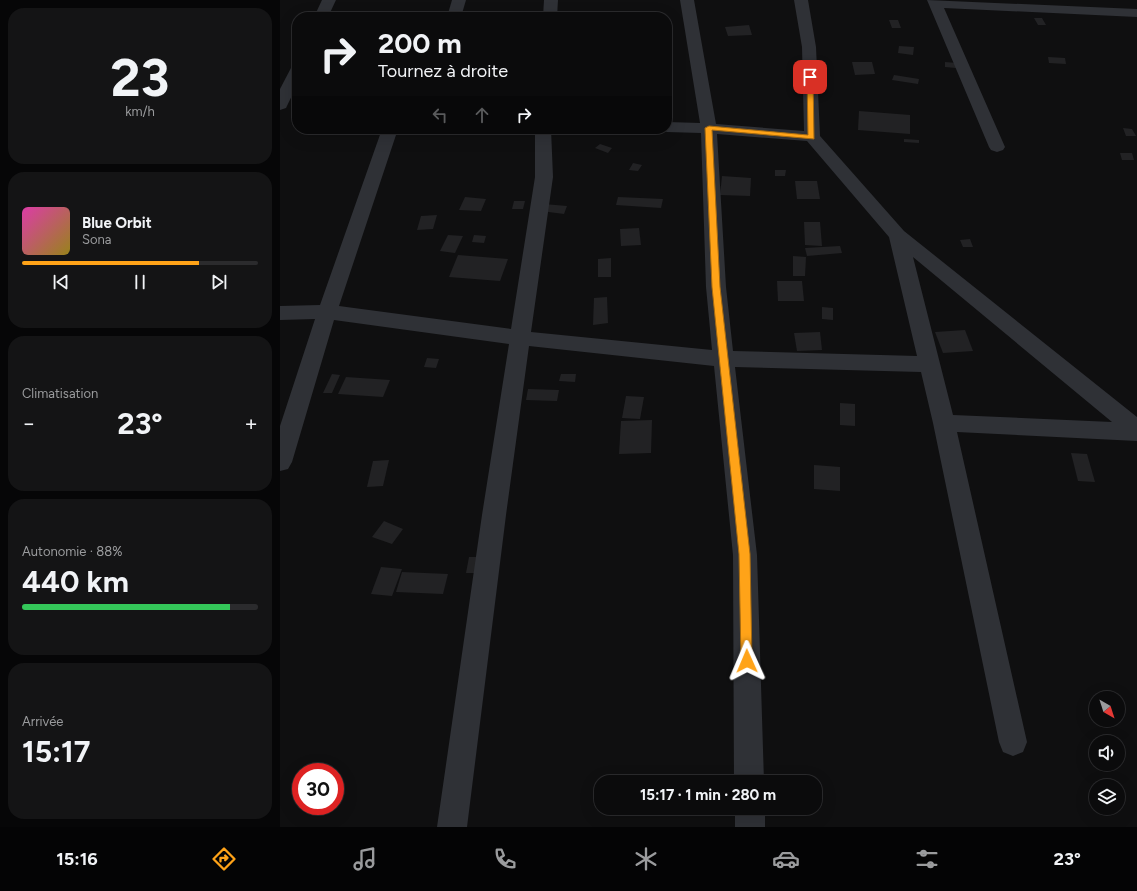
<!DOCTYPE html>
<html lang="fr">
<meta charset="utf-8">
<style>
body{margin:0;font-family:Figtree,sans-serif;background:#141415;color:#f1f3f6;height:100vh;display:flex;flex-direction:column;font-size:15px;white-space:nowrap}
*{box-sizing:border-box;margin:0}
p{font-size:13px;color:#9a9b9d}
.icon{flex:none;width:22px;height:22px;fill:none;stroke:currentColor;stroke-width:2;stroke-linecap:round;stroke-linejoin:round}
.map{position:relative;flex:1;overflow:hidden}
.sheet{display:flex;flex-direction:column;gap:8px;padding:8px;background:#060607;width:280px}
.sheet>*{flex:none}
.guide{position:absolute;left:12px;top:12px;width:380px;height:122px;border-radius:16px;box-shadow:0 4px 16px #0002,0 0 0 1px #2b2b2d;background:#0b0b0c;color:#f1f3f6;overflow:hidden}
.needle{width:26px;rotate:141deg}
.buttons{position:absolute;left:809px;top:691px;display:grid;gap:8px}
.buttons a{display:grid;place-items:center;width:36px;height:36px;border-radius:50%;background:#0b0b0c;box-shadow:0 4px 16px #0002,0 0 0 1px #2b2b2d;font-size:20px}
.speed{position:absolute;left:12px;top:763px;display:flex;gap:8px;font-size:20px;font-weight:700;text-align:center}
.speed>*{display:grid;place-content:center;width:52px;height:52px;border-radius:50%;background:#0b0b0c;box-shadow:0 4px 16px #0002,0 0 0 1px #2b2b2d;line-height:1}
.speed .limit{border:6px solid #d22;background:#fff;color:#111}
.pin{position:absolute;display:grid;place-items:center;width:34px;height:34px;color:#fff;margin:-17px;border-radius:8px;box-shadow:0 2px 6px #0006}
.me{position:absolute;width:44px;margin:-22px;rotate:359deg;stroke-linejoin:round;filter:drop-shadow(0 0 3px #0008)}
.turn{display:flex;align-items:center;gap:14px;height:84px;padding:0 20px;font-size:18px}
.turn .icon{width:52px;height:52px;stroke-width:2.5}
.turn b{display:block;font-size:28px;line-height:34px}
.lanes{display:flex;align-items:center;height:38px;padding:0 20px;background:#0003;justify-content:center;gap:20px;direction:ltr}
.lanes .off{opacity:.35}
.big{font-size:30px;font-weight:700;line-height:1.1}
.sheet .widget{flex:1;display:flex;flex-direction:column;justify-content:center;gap:6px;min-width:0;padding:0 14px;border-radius:16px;background:#141415}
.sheet .dial{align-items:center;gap:0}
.dial b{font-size:52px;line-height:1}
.song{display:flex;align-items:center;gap:12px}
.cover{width:48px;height:48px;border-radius:6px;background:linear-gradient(135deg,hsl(320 70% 55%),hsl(50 70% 35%))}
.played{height:4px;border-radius:2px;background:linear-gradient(90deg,#ffa318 75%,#2b2b2d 75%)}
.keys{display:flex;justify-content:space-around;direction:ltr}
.heat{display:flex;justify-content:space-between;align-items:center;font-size:22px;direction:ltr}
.charge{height:6px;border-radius:3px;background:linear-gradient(90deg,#34c759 88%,#2b2b2d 0)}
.trip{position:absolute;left:314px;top:775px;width:228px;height:40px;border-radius:16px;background:#0b0b0c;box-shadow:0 4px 16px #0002,0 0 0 1px #2b2b2d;font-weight:700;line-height:40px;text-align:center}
.menu{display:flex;height:64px;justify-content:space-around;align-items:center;background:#040405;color:#9a9b9d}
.menu .icon{width:28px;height:28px}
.menu .selected{color:#ffa318}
.menu b{font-size:18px;color:#f1f3f6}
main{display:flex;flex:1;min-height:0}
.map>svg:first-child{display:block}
</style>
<main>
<section class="sheet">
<div class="widget dial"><b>23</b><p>km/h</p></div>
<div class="widget">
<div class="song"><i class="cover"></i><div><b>Blue Orbit</b><p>Sona</p></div></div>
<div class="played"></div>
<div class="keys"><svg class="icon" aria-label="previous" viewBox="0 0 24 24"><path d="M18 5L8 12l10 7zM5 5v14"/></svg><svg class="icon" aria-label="pause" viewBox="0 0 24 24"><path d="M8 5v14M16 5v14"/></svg><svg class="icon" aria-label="next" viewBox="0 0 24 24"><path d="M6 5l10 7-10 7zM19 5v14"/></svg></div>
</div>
<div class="widget"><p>Climatisation</p>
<div class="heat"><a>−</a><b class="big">23°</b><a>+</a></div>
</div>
<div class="widget"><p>Autonomie · 88%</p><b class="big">440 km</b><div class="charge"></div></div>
<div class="widget"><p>Arrivée</p><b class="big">15:17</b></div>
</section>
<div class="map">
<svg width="857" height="827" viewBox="0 0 857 827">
<rect width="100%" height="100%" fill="#0f0f10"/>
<g fill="#222224">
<polygon points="754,18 762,18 766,25 758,25"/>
<polygon points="609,20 618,20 621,28 612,28"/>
<polygon points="469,25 472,35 448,36 445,27"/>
<polygon points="619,46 634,47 633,55 618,53"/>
<polygon points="768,57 785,58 786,64 769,63"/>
<polygon points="572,62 592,62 595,74 575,75"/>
<polygon points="665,62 677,63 676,68 665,67"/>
<polygon points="614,75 639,79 638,84 612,80"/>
<polygon points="579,111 630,115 630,134 578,130"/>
<polygon points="843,128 852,129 856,136 846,136"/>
<polygon points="624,139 639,140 639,143 624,142"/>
<polygon points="320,144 332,148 328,153 315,148"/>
<polygon points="840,153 852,153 854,160 842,160"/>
<polygon points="353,163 362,165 358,171 349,170"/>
<polygon points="495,170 506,170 505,176 495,176"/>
<polygon points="442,176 471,178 470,196 440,195"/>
<polygon points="515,181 537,181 540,199 517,199"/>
<polygon points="185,197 206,199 201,211 179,210"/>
<polygon points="338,197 383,199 381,208 336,205"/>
<polygon points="234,201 245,201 243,209 232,209"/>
<polygon points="264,204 287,206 284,214 261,211"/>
<polygon points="157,215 153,229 137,230 141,216"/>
<polygon points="524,222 540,222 542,246 525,245"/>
<polygon points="359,228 361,245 341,246 340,229"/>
<polygon points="168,235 183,236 175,253 160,251"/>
<polygon points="194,235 206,236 204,243 192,242"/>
<polygon points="690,239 693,247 683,247 680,240"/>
<polygon points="560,246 562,253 527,256 525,248"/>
<polygon points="178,255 228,259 220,281 169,277"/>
<polygon points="513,256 526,257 525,276 513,276"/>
<polygon points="331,258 331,277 318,277 318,259"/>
<polygon points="497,281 522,281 524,301 498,301"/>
<polygon points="327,297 328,323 313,325 314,298"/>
<polygon points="542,307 553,308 553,320 542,319"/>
<polygon points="685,330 693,351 663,353 655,332"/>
<polygon points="540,332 542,350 517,351 514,333"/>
<polygon points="147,358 159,359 156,368 144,367"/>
<polygon points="52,374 60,375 52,393 43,393"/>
<polygon points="281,374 296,374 295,382 279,381"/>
<polygon points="66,377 110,380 103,397 58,394"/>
<polygon points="248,389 279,390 277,401 246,400"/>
<polygon points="346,396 364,397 360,419 342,418"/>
<polygon points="560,403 575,404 575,426 560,425"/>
<polygon points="372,420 371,453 339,454 341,421"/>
<polygon points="791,453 807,454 815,482 798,481"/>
<polygon points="109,460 103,486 87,487 93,461"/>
<polygon points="534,465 560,467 560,491 534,489"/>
<polygon points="104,521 123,529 112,544 92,537"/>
<polygon points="189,557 202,557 199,573 186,573"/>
<polygon points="101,567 122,569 112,596 91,594"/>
<polygon points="122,572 168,574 163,594 116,592"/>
</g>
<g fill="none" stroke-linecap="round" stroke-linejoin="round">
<g fill="#2f3136" fill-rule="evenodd">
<polygon points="42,0 56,0 48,17 34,17"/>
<polygon points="172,0 186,0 181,17 167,17"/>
<polygon points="264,0 278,0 277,17 263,17"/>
<path d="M 400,0 L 414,0 L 436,124 L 524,131 L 522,47 L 514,0 L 528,0 L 536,47 L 540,136 L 624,231 L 857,417 L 857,441 L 677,432 L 747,742 L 743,752 L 733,756 L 723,752 L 719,742 L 653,423 L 641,372 L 455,367 L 477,555 L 484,782 L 454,782 L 453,555 L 434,366 L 249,346 L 226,515 L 187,827 L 157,827 L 202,515 L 229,344 L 54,320 L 12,462 L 8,469 L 0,471 L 0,426 L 35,319 L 0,320 L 0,306 L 40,305 L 102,129 L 118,129 L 59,306 L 231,329 L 255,177 L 255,129 L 271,129 L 273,177 L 251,332 L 432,350 L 426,287 L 421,133 L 387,132 L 380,129 L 387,129 L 387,122 L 420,123 ZM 437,134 L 527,141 L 609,237 L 637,356 L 453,351 L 446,287 ZM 633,257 L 832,422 L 673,415 Z"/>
<polygon points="647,0 857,9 857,17 664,8 725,147 723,150 717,152 711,150 709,147"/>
<polygon points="17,65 17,85 6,108 0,110 0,89 12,66"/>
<rect x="455" y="808" width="30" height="19"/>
</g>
</g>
<polygon fill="#ffa318" stroke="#a66a10" points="530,75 533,77 534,139 432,130 440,287 470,554 472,661 471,665 467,666 463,665 461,661 459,554 432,287 425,128 429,126 528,135 527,77"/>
</svg>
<div class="buttons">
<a><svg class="needle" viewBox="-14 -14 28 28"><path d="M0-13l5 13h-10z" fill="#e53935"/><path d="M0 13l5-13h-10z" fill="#9a9b9d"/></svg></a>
<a><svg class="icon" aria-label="sound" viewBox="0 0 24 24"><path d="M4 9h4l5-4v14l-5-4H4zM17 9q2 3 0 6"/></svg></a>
<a><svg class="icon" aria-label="layers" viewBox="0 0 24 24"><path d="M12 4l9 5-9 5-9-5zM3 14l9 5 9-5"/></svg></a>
</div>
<div class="speed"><div class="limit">30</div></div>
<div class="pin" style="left:530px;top:77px;background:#d93025"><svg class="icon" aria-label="arrive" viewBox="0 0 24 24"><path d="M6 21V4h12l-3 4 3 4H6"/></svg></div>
<svg class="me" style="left:467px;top:661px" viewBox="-20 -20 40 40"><path d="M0-17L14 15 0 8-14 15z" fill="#ffa318" stroke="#fff" stroke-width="4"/></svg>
<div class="trip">15:17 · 1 min · 280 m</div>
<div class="guide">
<div class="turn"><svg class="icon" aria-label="right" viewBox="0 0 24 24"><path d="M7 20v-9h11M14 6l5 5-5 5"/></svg><div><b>200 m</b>Tournez à droite</div></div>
<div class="lanes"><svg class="icon off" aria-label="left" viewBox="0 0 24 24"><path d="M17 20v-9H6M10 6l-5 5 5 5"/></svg><svg class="icon off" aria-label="ahead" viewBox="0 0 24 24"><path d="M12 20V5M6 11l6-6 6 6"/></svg><svg class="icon" aria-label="right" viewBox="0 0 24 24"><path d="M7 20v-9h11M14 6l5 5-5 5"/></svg></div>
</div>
</div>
</main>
<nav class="menu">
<b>15:16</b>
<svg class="icon selected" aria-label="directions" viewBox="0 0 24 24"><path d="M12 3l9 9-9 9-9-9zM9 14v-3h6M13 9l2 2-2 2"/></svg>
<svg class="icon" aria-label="music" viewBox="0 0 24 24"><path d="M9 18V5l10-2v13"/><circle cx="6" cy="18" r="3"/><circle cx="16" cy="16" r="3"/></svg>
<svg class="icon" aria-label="phone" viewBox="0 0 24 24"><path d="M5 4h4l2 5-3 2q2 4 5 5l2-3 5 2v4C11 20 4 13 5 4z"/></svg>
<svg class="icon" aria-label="climate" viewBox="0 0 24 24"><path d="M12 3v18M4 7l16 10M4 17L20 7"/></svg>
<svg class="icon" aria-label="car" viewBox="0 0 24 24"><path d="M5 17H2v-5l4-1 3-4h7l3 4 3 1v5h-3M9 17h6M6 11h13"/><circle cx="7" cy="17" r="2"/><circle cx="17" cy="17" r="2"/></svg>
<svg class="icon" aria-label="filters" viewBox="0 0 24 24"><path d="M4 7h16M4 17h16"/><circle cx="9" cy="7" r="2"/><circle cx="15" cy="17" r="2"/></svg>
<b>23°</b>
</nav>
